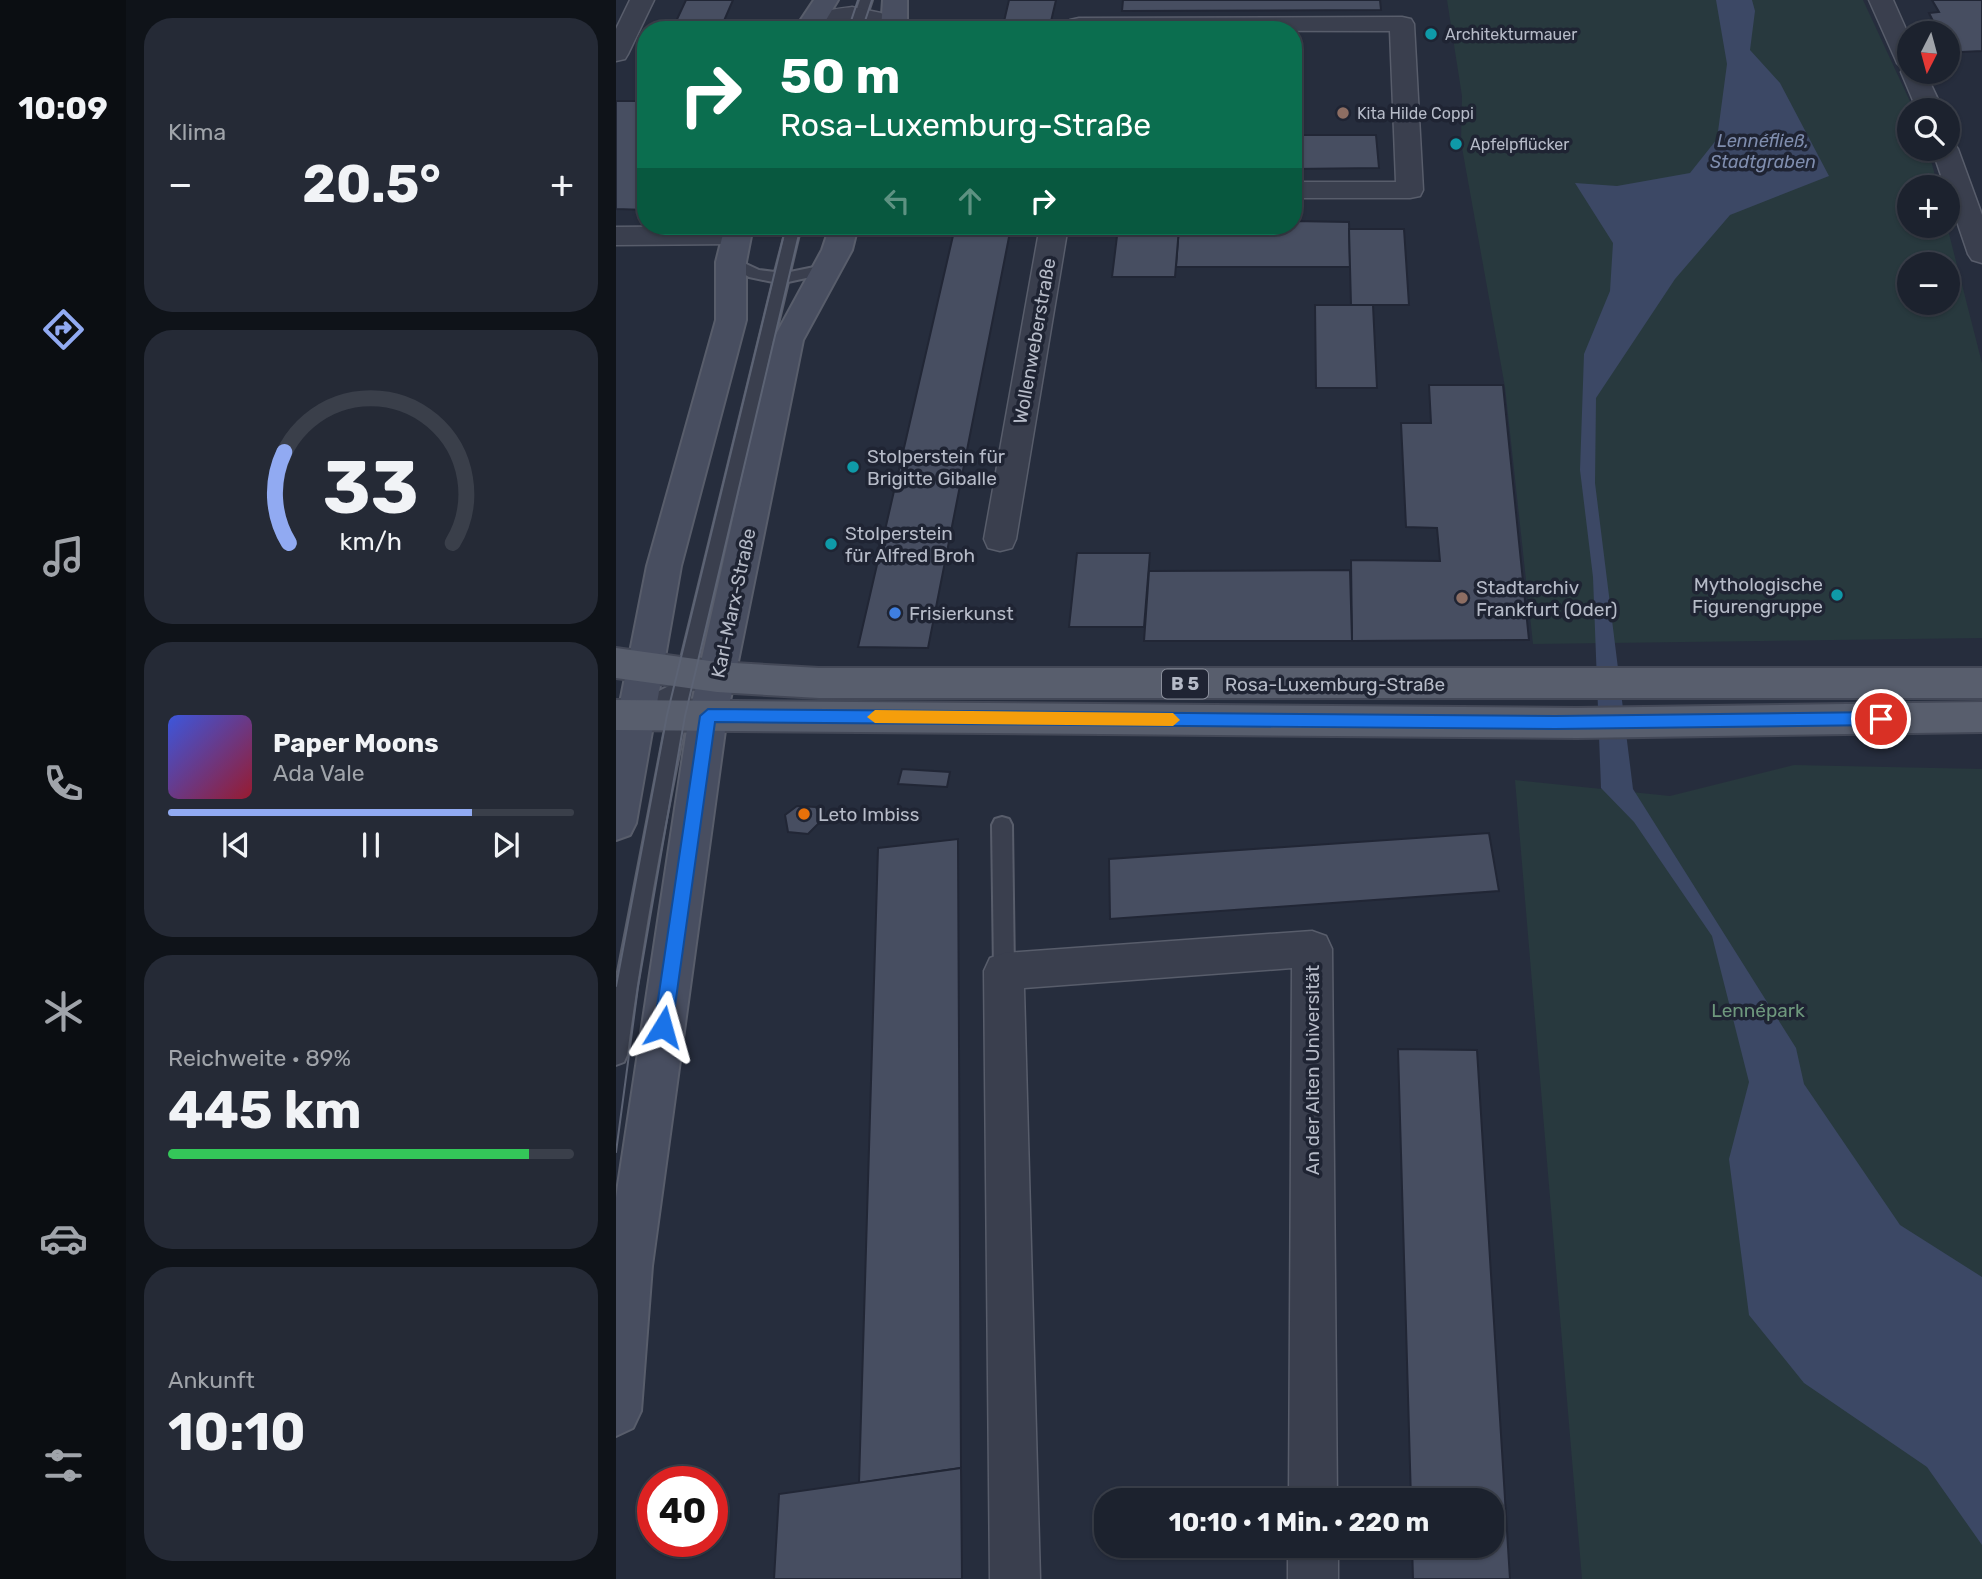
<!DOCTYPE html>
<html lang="de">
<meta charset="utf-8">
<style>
body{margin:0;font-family:Rubik,sans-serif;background:#252a36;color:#f1f3f6;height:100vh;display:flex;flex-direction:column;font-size:26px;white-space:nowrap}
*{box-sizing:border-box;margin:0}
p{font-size:23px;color:#a0a4aa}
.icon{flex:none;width:38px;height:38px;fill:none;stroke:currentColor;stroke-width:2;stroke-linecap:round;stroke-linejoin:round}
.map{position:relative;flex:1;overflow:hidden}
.details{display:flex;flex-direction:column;gap:18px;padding:18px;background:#0f1319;width:490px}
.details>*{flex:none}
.hud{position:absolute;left:21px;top:21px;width:665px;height:214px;border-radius:28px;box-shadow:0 2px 5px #0004,0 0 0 2px #3a3f4a;background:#0b6e4f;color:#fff;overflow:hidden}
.needle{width:46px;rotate:186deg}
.fabs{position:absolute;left:1281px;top:21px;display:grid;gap:14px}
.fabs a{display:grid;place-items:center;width:63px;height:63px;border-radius:50%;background:#1c222e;box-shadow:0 2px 5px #0004,0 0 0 2px #3a3f4a;font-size:35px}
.speed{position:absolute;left:21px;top:1466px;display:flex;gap:14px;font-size:35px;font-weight:700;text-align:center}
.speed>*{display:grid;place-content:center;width:91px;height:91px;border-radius:50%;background:#1c222e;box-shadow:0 2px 5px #0004,0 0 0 2px #3a3f4a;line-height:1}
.speed .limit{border:10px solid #d22;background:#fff;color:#111}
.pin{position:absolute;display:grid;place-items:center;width:60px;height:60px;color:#fff;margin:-30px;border:4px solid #fff;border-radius:50%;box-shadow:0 2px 7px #0007}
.me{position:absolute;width:77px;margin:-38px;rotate:8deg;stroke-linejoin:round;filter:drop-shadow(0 0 5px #0008)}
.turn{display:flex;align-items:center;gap:24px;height:147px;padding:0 28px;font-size:32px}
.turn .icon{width:91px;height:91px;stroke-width:2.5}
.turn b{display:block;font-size:49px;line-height:60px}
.lanes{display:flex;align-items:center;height:66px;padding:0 28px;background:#0003;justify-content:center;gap:35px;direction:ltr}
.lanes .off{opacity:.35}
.big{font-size:52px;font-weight:700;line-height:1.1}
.details .tile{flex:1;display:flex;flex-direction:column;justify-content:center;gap:10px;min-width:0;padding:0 24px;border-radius:28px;background:#252a36}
.details .dial{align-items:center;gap:0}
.dial svg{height:182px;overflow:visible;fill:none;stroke:#3a3f4a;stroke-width:7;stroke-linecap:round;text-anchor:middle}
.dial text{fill:#f1f3f6;stroke:none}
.song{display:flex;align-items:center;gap:21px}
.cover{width:84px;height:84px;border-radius:10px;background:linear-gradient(135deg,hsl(230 70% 55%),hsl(350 70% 35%))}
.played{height:7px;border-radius:4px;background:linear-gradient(90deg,#91aaf2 75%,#3a3f4a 75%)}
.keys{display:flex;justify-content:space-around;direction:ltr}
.heat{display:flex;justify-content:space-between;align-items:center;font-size:38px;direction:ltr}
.charge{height:10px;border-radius:5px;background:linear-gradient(90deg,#34c759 89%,#3a3f4a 0)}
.trip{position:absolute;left:478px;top:1488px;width:410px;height:70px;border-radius:28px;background:#1c222e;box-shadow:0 2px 5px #0004,0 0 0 2px #3a3f4a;font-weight:700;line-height:70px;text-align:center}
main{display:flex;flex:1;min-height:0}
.dock{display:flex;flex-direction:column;width:126px;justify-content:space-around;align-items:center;background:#0b0e12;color:#a0a4aa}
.dock .icon{width:49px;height:49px}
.dock .selected{color:#91aaf2}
.dock b{font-size:32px;color:#f1f3f6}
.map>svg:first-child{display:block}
</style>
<main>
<nav class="dock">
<b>10:09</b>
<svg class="icon selected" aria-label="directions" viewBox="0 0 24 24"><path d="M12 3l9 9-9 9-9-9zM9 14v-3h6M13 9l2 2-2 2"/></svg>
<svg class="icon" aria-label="music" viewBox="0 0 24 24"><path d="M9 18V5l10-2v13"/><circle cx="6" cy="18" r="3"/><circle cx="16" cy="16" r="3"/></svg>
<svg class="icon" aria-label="phone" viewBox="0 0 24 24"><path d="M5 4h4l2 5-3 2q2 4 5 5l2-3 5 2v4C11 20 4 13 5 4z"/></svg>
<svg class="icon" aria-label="climate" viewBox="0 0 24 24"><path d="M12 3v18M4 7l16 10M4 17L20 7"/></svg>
<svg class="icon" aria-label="car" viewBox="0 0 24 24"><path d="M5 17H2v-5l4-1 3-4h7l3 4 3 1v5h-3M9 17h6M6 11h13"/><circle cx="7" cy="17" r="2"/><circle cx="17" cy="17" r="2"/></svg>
<svg class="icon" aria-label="filters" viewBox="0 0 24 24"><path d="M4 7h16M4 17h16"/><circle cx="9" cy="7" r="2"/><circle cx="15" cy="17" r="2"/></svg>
</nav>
<section class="details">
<div class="tile"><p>Klima</p>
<div class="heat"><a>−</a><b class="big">20.5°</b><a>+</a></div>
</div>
<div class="tile dial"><svg viewBox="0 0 100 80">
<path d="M14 69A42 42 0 1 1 86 69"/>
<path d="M14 69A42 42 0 0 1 12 29" stroke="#91aaf2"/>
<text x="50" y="56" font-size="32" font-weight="700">33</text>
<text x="50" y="72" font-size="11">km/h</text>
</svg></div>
<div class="tile">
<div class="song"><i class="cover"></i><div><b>Paper Moons</b><p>Ada Vale</p></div></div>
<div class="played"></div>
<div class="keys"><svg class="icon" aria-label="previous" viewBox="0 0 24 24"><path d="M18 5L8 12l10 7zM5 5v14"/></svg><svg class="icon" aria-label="pause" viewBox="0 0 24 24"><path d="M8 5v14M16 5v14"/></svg><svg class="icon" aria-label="next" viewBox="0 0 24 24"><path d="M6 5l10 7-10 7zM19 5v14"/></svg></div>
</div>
<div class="tile"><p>Reichweite · 89%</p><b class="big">445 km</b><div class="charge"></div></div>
<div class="tile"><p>Ankunft</p><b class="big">10:10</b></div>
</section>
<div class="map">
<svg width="1366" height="1579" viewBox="0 0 1366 1579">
<rect width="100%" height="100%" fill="#262d3d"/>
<g fill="#28393e" fill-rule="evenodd">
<path d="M 831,0 L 1247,0 L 1298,110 L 1293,110 L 1293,149 L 1312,149 L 1322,187 L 1293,187 L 1293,226 L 1331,226 L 1366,363 L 1366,638 L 917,644 L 889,387 L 845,142 L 846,96 ZM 1293,264 L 1332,264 L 1332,303 L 1293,303 Z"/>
<polygon points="1178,765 1366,769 1366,1579 966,1579 899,780 1054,796"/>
</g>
<polygon fill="#3c4865" points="1100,0 1136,0 1139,11 1134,50 1164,83 1213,176 1114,215 1059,279 980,398 979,483 1017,789 1180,1048 1188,1084 1284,1225 1366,1277 1366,1545 1311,1467 1188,1383 1133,1315 1113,1159 1133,1082 1096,936 1018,822 985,788 977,577 964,470 968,354 994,291 997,243 959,183 1001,186 1074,173 1101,139 1111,64"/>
<g fill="#474e61" stroke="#212635" stroke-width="2">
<polygon points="70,0 117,0 104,30 56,30"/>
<polygon points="393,0 440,0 433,30 386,30"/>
<polygon points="507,0 764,0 765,10 506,11"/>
<polygon points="1316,0 1366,0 1366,51 1345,52 1333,31 1322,31 1313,13 1323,12"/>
<polygon points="0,101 30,101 30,210 0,209"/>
<polygon points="677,135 760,135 763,168 677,169"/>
<polygon points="677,221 733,222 734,267 560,267 563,226 677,226"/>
<polygon points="339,227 395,227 312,648 242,647"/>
<polygon points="502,228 563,228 559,277 496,277"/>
<polygon points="733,229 788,229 793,305 735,305"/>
<polygon points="699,305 757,305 761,388 700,388"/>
<polygon points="813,385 887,385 913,640 736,641 735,560 824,561 821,528 790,527 785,423 815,423"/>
<polygon points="461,553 534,553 528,627 453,627"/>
<polygon points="734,570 736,641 528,641 533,571"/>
<polygon points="286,769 334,772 331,787 282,784"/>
<polygon points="181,806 200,807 206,820 192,834 172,832 169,815"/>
<polygon points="873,833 883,891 494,919 493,859"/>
<polygon points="342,839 345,1468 243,1483 262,848"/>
<polygon points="782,1049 861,1050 894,1579 797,1579 796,1545 875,1545 875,1500 795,1500"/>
<polygon points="345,1468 346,1579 158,1579 163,1494"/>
</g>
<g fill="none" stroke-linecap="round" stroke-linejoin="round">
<defs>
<g id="lane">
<polygon points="244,0 256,0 246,30 234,30"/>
<path d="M 171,226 L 185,226 L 174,272 L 208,265 L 215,270 L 213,273 L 172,282 C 111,538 46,793 11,1055 L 8,1062 L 0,1065 L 0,982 L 54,703 L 38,710 L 0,717 L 0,701 L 35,695 L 59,683 L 157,282 L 133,277 L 108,262 L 115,257 L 143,270 L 159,272 Z"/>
<polygon points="386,817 393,819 396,825 398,971 395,978 388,981 381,978 378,971 376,825 379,819"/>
</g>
<g id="street">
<polygon points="14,0 38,0 12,54 9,59 0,61 0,29"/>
<polygon points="1253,0 1277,0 1293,36 1293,72 1309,72 1327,110 1301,110 1285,72 1287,69 1281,63"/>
<path d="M 236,7 L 265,13 L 289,30 L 261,30 L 248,24 L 236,22 L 222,23 L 206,30 L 183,30 L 181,27 C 191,12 219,9 236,7 Z"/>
<polygon points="786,17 795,19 798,24 807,190 804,196 794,198 677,198 677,182 780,182 774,31 454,30 451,25 454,20 463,18"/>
<polygon points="1332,142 1338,143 1342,149 1366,215 1366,263 1356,260 1352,254 1332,195 1332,187 1329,187 1316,149 1332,149"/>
<polygon points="120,226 130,229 134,235 130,241 120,244 0,245 0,227"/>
<polygon points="424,226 452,226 400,539 396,548 384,551 372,548 368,539"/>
<polygon points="696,931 710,936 716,949 721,1500 673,1500 676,968 408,988 424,1579 374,1579 368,971 374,958 388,953"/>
<rect x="672" y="1545" width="50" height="34"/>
</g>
<g id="secondary">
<polygon points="198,0 222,0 204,30 178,30"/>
<polygon points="267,0 291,0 291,30 265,30"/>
<polygon points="109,226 137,226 130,262 130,320 65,566 20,823 14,835 0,840 0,723 31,566 100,320 100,262"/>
<polygon points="214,226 242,226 236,250 187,340 111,716 36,1266 25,1411 17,1428 0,1436 0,1198 73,716 157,340 206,250"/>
</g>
<g id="primary">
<polygon points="0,648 101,662 203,668 1366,668 1366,698 203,698 101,692 0,678"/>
<polygon points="0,700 961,708 1366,702 1366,732 961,738 0,730"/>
</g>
</defs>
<use href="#lane" stroke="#585d6b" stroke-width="4"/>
<use href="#street" stroke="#585d6b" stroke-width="3"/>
<use href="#secondary" stroke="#585d6b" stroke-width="4"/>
<use href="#primary" stroke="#434857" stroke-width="4"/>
<use href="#lane" fill="#3a3f4e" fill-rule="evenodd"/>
<use href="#street" fill="#3a3f4e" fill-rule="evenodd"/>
<use href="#secondary" fill="#484e60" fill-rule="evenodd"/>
<use href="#primary" fill="#585e6d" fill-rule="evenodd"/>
<g stroke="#5c6374" stroke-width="2">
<polyline points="232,30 242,0"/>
<polyline points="246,30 256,0"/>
<polyline points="0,986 51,715 170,226"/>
<polyline points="0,1152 22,987 69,716 185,226"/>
</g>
</g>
<polygon fill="#1a73e8" stroke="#114b97" stroke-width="2" points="92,709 939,716 1265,712 1273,719 1265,725 939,729 99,722 56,1027 53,1033 47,1035 40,1033 38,1027 84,716"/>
<polygon fill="#f59e0b" points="259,710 557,713 564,720 557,726 259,723 251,717"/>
<g fill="#0f9aa8" stroke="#1f2433" stroke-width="2.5">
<circle cx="815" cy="34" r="7"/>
<circle cx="840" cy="144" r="7"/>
<circle cx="237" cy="467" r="7"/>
<circle cx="215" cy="544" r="7"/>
<circle cx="1221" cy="595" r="7"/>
</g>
<g fill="#8d6e63" stroke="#1f2433" stroke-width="2.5">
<circle cx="727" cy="113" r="7"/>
<circle cx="846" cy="598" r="7"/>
</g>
<circle fill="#3f7fe0" stroke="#1f2433" stroke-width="2.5" cx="279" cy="613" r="7"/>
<circle fill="#e8710a" stroke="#1f2433" stroke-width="2.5" cx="188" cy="814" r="7"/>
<g text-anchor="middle" stroke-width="7" stroke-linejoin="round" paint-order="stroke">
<g font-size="16" fill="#b6bbc8" stroke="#1f2433" text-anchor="start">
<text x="829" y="40">Architekturmauer</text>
<text x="741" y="119">Kita Hilde Coppi</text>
<text x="854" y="150">Apfelpflücker</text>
</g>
<g font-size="18" font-style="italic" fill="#7f8dae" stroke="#1f2433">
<text x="1147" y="147">Lennéfließ,<tspan x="1147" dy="21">Stadtgraben</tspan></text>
</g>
<rect fill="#1f2433" stroke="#898e9b" stroke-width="2" x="546" y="669.5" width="46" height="29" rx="5"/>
<g font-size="18" font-weight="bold" fill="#b6bbc8">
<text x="569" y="690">B 5</text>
</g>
<g font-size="19" fill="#b6bbc8" stroke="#1f2433">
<text transform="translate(418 341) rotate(-80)" y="7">Wollenweberstraße</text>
<text transform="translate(117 603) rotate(-78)" y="7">Karl-Marx-Straße</text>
<text x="719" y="691">Rosa-Luxemburg-Straße</text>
<text transform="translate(696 1070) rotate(-90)" y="7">An der Alten Universität</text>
</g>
<g font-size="19" fill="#b6bbc8" stroke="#1f2433" text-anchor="start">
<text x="251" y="463">Stolperstein für<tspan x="251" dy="22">Brigitte Giballe</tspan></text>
<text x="229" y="540">Stolperstein<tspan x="229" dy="22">für Alfred Broh</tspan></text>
<text x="1207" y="591" text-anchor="end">Mythologische<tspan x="1207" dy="22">Figurengruppe</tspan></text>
<text x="860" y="594">Stadtarchiv<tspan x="860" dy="22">Frankfurt (Oder)</tspan></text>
<text x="293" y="620">Frisierkunst</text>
<text x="202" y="821">Leto Imbiss</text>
</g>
<g font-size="19" fill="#6e987d" stroke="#1f2433">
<text x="1142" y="1017">Lennépark</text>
</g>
</g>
</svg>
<div class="fabs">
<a><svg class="needle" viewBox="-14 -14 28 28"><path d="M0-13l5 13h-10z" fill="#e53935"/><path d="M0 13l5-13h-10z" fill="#a0a4aa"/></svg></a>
<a><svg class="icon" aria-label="search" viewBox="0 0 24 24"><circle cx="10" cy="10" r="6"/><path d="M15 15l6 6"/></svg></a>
<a>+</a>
<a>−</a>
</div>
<div class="speed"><div class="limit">40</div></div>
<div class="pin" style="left:1265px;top:719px;background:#d93025"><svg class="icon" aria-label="arrive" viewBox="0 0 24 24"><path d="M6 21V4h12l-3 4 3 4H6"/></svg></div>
<svg class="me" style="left:47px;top:1027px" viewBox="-20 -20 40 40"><path d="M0-17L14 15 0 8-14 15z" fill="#1a73e8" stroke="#fff" stroke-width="4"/></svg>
<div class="trip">10:10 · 1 Min. · 220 m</div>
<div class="hud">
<div class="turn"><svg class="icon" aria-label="right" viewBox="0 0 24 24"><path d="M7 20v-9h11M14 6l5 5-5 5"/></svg><div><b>50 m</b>Rosa-Luxemburg-Straße</div></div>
<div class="lanes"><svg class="icon off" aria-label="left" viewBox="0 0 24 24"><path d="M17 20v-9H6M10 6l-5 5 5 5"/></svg><svg class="icon off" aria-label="ahead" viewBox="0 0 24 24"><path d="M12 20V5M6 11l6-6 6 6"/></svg><svg class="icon" aria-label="right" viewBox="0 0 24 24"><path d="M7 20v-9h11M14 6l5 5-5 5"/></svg></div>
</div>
</div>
</main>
